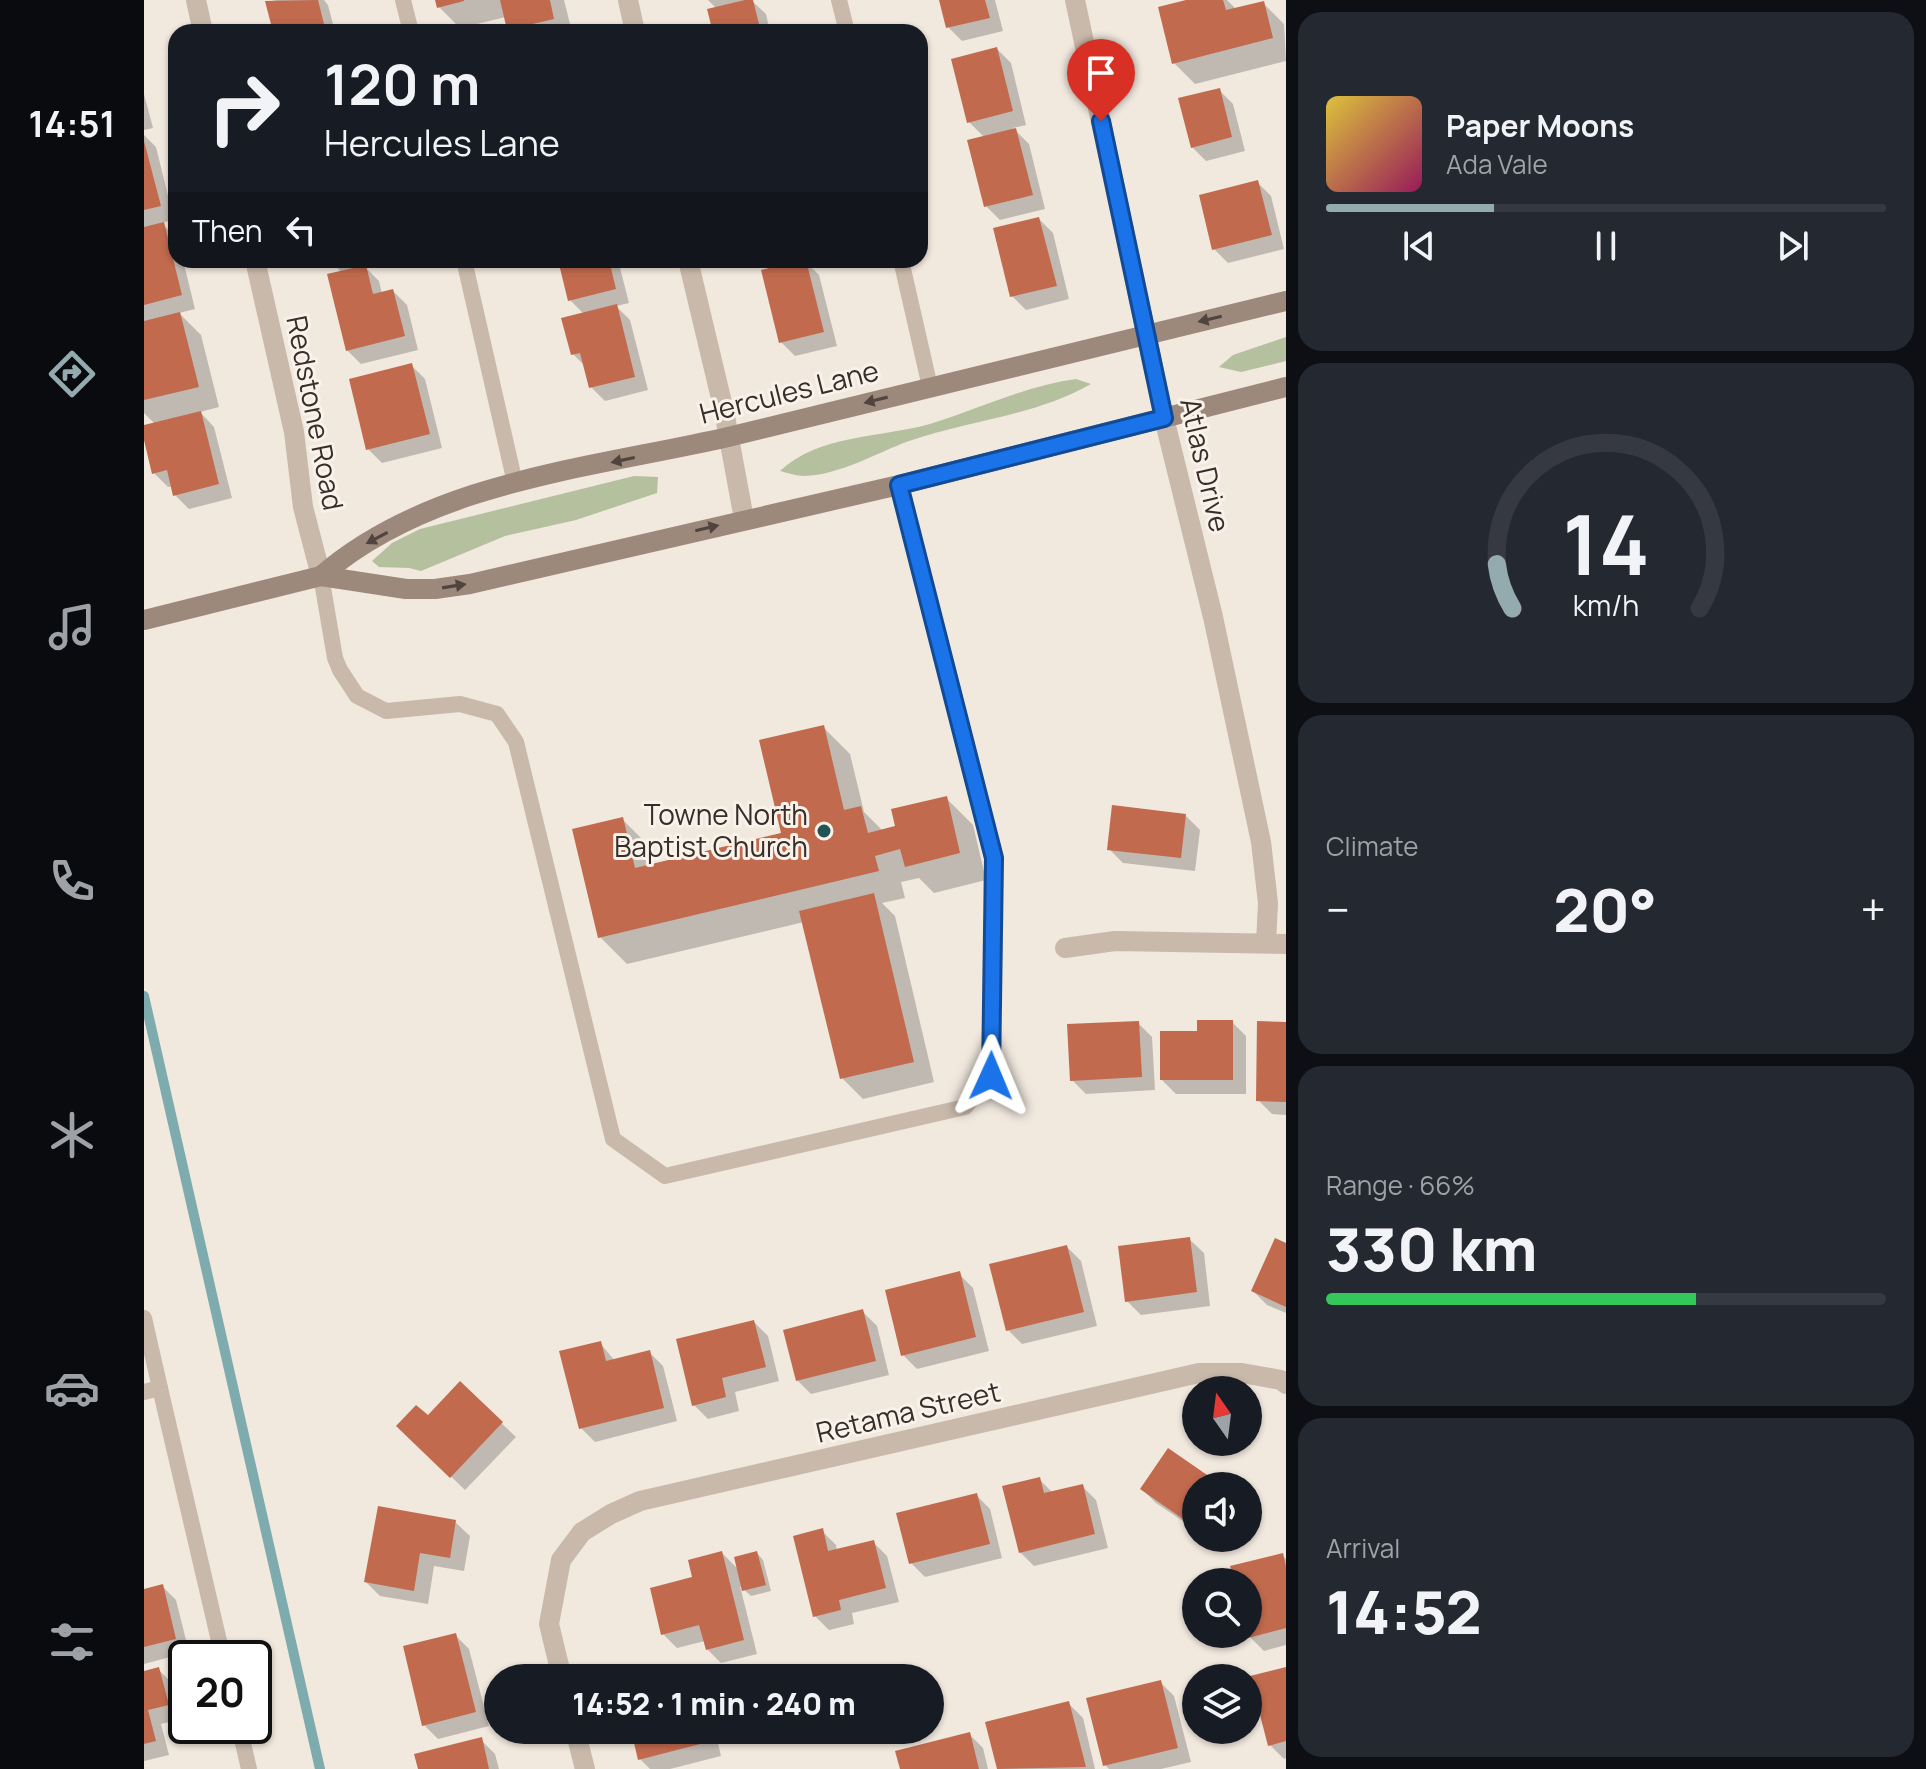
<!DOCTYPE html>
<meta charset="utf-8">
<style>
body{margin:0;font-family:Manrope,sans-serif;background:#242831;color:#f1f3f6;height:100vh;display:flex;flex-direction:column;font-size:30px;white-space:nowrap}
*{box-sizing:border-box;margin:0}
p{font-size:26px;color:#9ea1a6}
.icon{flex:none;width:44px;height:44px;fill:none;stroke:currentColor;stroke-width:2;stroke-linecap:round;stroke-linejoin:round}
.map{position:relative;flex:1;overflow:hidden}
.drawer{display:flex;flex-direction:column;gap:12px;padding:12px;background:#0d0f14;width:640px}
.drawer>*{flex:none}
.hud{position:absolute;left:24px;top:24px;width:760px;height:244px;border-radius:24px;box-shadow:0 2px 6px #0004;background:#171b24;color:#f1f3f6;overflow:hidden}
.needle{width:52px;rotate:346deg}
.tools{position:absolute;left:1038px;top:1376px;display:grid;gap:16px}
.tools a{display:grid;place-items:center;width:80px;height:80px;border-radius:50%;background:#171b24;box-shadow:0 2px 6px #0004;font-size:40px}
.speed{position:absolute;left:24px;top:1640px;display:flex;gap:16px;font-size:40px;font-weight:700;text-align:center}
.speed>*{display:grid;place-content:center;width:104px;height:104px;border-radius:50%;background:#171b24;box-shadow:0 2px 6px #0004;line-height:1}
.speed .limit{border:4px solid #111;border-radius:12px;background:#fff;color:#111}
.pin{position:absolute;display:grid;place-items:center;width:68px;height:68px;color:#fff;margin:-82px -34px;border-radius:50% 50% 50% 0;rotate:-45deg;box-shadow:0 0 8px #0007}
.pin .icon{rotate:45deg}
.me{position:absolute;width:88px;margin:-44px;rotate:1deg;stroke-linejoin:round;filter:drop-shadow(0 0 6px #0008)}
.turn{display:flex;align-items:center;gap:28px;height:168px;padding:0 24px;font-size:36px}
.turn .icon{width:104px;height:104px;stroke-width:2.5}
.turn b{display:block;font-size:56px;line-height:68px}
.then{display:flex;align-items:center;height:76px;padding:0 24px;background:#0003;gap:16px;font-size:30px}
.big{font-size:60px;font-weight:800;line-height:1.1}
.drawer .tile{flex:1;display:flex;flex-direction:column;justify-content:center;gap:12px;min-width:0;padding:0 28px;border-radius:24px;background:#242831}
.drawer .dial{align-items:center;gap:0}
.dial svg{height:208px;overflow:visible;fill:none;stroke:#363941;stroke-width:7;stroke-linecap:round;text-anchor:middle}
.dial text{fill:#f1f3f6;stroke:none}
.song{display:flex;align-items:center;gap:24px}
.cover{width:96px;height:96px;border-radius:12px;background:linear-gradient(135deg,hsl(50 70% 55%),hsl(330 70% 35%))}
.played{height:8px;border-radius:4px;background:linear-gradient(90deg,#93abae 30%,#363941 30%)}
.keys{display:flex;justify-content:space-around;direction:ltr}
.heat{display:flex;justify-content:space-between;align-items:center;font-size:44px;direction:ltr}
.charge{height:12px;border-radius:6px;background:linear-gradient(90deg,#34c759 66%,#363941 0)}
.trip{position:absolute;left:340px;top:1664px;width:460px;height:80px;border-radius:40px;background:#171b24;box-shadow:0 2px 6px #0004;font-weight:800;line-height:80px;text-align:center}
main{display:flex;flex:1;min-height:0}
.tabs{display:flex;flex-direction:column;width:144px;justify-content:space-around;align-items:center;background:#090b0e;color:#9ea1a6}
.tabs .icon{width:56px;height:56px}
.tabs .current{color:#93abae}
.tabs b{font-size:36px;color:#f1f3f6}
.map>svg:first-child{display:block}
</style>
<main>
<nav class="tabs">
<b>14:51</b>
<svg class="icon current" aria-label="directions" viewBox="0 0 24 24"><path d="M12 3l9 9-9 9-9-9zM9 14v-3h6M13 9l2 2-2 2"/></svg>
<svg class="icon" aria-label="music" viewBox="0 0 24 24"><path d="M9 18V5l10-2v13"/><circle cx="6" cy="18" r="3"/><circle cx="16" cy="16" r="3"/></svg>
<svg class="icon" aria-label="phone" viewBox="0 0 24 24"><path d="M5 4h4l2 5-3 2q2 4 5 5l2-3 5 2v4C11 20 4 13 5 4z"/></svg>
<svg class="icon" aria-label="climate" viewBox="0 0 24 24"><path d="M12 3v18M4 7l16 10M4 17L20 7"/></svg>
<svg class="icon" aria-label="car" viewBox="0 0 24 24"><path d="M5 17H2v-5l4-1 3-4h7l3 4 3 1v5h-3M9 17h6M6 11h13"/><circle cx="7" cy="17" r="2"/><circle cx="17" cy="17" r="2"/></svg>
<svg class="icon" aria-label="filters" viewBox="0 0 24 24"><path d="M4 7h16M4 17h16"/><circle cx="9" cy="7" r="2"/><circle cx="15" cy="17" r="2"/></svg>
</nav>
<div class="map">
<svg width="1142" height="1769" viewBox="0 0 1142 1769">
<rect width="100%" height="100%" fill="#f1e8de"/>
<g fill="#b4c09e">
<polygon points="1142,337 1142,361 1097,372 1075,367 1089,355"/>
<path d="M 932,379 L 947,384 C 891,416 825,420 765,441 C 732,453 696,475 660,476 C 653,476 644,473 636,471 C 676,434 736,438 786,424 C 834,409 881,386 932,379 Z"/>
<polygon points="490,476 514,477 513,493 432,520 361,536 277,571 265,568 235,567 228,561 248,543 276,529"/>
</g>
<g fill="#0003">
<polygon points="132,0 180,0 184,5 191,32 131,32 123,2"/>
<polygon points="293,0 420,0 428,32 368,32 362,17 316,28 295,7"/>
<polygon points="564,0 607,0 622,14 626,32 566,32 571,31 573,9"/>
<polygon points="797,0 851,0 859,31 818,41 804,27"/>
<polygon points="1050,0 1083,0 1092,9 1119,3 1140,24 1142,61 1051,84 1030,63"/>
<polygon points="853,49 867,63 882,125 869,128 885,144 901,209 856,220 842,206 841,138 825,122"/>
<polygon points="1075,90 1089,104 1101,151 1062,161 1048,147"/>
<polygon points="0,94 9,128 0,130"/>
<polygon points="0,135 12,147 30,220 17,223 32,237 32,260 39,260 51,309 35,313 57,335 75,407 56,412 70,427 88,498 45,509 31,495 29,486 24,487 10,473 0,431 0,427 11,424 0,413"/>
<polygon points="1113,182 1127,196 1140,249 1084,263 1070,249"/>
<polygon points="895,219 909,233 925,299 882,310 868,296"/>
<polygon points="186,260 233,260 218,264 235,281 238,294 249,291 263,305 274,350 217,364 203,350 198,273"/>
<polygon points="416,260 474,260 485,303 472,306 486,320 504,390 461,401 447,387 442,367 429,354 440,314 426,300"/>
<polygon points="617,260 665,260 661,261 675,275 693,346 651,356 637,342 627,270"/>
<polygon points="267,365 281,379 298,448 238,463 224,449"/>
<polygon points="679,727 706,754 720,812 739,831 753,828 802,798 829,825 842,880 790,893 775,878 757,882 761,898 738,903 751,916 790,1082 719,1099 698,1078 660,922 483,964 456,937 478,819 505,846 510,866 640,835"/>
<polygon points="1042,816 1056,830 1051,871 979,863 965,849"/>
<polygon points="1088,1022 1102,1036 1102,1094 1032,1094 1018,1080 1054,1033"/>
<polygon points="994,1023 1008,1037 1011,1090 942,1094 928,1080"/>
<polygon points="1142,1024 1142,1115 1128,1114 1114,1100"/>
<polygon points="1045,1239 1060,1253 1066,1306 997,1315 983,1301"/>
<polygon points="1142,1245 1142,1313 1123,1305 1109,1291"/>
<polygon points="923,1247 937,1261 953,1326 878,1344 864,1330"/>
<polygon points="815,1274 829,1288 845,1351 773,1369 759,1355"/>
<polygon points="719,1312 733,1326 745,1375 667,1394 653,1380"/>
<polygon points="610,1322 624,1336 635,1381 591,1392 595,1411 564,1419 550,1405"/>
<polygon points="456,1343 471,1361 505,1352 519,1366 533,1421 451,1442 437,1428"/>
<polygon points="316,1384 372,1437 321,1490 255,1426 284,1418"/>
<polygon points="1025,1451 1076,1486 1052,1486 1052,1530 1012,1503 998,1489"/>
<polygon points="895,1479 909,1493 938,1486 952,1500 964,1548 890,1566 876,1552"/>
<polygon points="832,1495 846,1509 858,1558 781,1577 767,1563"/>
<polygon points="311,1522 326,1536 320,1571 290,1566 284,1604 236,1596 222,1582"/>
<polygon points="678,1531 692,1545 693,1551 729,1542 743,1556 755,1602 708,1613 710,1624 685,1630 671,1616"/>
<polygon points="578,1553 596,1571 613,1553 619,1560 627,1591 607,1596 596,1586 613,1654 577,1663 563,1649 561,1641 533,1648 519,1634 550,1579"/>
<polygon points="1138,1555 1142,1559 1142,1645 1120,1651 1106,1637 1104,1628 1104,1582 1093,1582"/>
<polygon points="18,1586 32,1600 45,1652 0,1664 0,1591"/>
<polygon points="311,1635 325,1649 345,1726 294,1739 280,1725"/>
<polygon points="544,1667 555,1678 501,1678"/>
<polygon points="1142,1669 1142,1758 1140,1759 1126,1745"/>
<polygon points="15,1670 29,1684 38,1719 17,1724 25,1755 0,1761 0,1673"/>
<polygon points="1016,1682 1030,1696 1047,1762 1017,1769 965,1769 961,1765"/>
<polygon points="925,1704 939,1718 951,1769 855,1769 844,1724"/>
<polygon points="489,1730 571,1730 577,1756 526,1769 506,1769 496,1759"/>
<polygon points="825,1734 839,1748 844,1769 758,1769"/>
<polygon points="337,1740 351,1754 355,1769 276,1769"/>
</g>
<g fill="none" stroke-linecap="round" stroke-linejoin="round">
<polyline stroke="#7eabad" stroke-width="10" points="0,996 176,1769"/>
</g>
<g fill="#c16a4d">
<polygon points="174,0 182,32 129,32 121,1"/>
<polygon points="291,0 320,0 320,1 293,8"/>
<polygon points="356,0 406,0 410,19 363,30"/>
<polygon points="601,0 609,0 617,32 562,32 568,29 563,9"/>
<polygon points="795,0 841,0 846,18 802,28"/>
<polygon points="1042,0 1079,0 1082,10 1120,1 1129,38 1028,64 1014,7"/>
<polygon points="853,47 869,111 823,123 807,59"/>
<polygon points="1076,88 1088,137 1047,148 1034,98"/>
<polygon points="872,128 889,195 840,207 823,140"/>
<polygon points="0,141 17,206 0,210"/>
<polygon points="1114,180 1128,235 1068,250 1055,195"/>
<polygon points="895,217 913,286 866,297 849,228"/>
<polygon points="20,222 38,295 0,305 0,227"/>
<polygon points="414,260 465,260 472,289 424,301"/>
<polygon points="657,260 662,260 680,332 635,343 617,270"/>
<polygon points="222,265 229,294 249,289 261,336 202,351 183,274"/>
<polygon points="473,304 491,377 445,388 436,353 427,355 417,318"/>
<polygon points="36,312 55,387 0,400 0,321"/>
<polygon points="268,363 286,434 222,450 205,379"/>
<polygon points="57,411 75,484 29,496 23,470 8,474 0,440 0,425"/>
<polygon points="680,725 700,810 717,806 724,833 751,826 747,809 803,796 816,853 761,867 756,849 731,856 735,871 454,938 428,829 479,817 491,868 637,833 615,740"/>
<polygon points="968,805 1042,814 1037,858 963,850"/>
<polygon points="730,893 770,1062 696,1079 655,911"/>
<polygon points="1053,1020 1089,1020 1089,1080 1016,1080 1016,1031 1053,1031"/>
<polygon points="995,1021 998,1077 926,1081 923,1024"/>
<polygon points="1113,1021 1142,1022 1142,1102 1112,1101"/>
<polygon points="1046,1237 1053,1292 981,1302 974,1246"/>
<polygon points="1131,1238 1142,1243 1142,1307 1107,1291"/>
<polygon points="923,1245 940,1312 862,1331 845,1264"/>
<polygon points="816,1271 832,1337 757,1356 741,1290"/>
<polygon points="719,1309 732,1361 652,1381 639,1330"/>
<polygon points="610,1320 622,1367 578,1378 582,1397 548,1406 532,1339"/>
<polygon points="457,1341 462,1361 506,1350 520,1408 435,1429 415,1351"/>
<polygon points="316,1381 359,1422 306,1478 252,1426 272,1405 284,1415"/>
<polygon points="1024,1448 1079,1486 1052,1486 1052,1528 996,1489"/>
<polygon points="896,1477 900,1493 939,1484 951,1534 875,1553 858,1486"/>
<polygon points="833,1493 846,1544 765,1564 752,1513"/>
<polygon points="234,1506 312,1520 306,1558 276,1553 270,1591 220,1582"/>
<polygon points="679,1528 684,1551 730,1540 742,1588 695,1600 697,1610 669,1617 649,1536"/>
<polygon points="578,1551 600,1640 562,1650 555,1625 517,1635 506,1588 548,1577 544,1560"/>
<polygon points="613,1551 622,1585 598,1591 590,1557"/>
<polygon points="1139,1553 1142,1567 1142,1628 1104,1638 1104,1582 1091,1582 1086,1566"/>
<polygon points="19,1584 32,1639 0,1647 0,1589"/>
<polygon points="312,1633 332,1712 278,1726 259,1646"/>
<polygon points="545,1664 548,1678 495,1678 495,1677"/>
<polygon points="15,1667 25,1705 4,1710 12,1741 0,1744 0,1671"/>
<polygon points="1142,1667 1142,1741 1124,1746 1106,1676"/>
<polygon points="1017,1680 1034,1748 959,1766 942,1698"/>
<polygon points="925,1701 942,1767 853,1769 841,1722"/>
<polygon points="487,1730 561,1730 564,1742 494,1760"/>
<polygon points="826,1732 835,1769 756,1769 751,1751"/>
<polygon points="338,1737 345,1769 274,1769 270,1754"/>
</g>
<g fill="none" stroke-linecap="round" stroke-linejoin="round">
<g stroke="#c9b9aa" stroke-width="16">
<polyline points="259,0 267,32"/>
<polyline points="695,0 703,32"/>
<polyline points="320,260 371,483"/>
<polyline points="757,260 786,387"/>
<polyline points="177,576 191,658 196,670 213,696 242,711 316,704 353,714 372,742 469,1139 521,1176 821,1107 847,1076 850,858 755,485"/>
<polyline points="0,1318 16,1388"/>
<polyline points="0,1392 16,1388 79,1658"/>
<polyline points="95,1726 105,1769"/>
</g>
<g stroke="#c9b9aa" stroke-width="20">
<polyline points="52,0 59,32"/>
<polyline points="484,0 491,32"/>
<polyline points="931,0 1020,418 1069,617 1117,842 1124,903 1122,943"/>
<polyline points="111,260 150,432 159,507 177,576"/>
<polyline points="544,260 580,411 600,519"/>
<polyline points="921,948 971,941 1142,944"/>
<polyline points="418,1678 405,1624 417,1560 438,1532 467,1514 496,1501 1055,1373 1098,1373 1137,1380 1142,1384"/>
<polyline points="431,1730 441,1769"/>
</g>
<g stroke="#9d887c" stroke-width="20">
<path d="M 177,576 C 286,481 449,468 584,437 C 771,393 956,345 1142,301"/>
<polyline points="0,620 177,576 262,589 291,589 326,584 755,485 1142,387"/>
</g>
</g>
<defs><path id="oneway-solid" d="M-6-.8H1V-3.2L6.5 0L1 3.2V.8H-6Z" transform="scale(2)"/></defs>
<g fill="#50443e">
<use href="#oneway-solid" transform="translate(1066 319) rotate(167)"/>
<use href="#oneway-solid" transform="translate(732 400) rotate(166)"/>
<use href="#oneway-solid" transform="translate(479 460) rotate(168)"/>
<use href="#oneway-solid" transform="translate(563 528) rotate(-13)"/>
<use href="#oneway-solid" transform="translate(233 538) rotate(152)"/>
<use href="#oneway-solid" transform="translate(310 586) rotate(-9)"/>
</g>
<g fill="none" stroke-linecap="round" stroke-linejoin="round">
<defs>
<polyline id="route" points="847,1076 850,858 755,485 1020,418 957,121"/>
</defs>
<use href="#route" stroke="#114b97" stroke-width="20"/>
<use href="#route" stroke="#1a73e8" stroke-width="14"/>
</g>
<circle fill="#215357" stroke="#f9f2ea" stroke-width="3" cx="680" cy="831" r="8"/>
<g text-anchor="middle" stroke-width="6" stroke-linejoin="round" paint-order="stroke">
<g font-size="28" fill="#372e29" stroke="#f9f2ea">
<text transform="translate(645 392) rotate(-14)" y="10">Hercules Lane</text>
<text transform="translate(171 413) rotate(79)" y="10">Redstone Road</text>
<text transform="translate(1061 465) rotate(77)" y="10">Atlas Drive</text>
<text transform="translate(764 1412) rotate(-13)" y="10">Retama Street</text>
</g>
<g font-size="28" fill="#372e29" stroke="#f9f2ea" text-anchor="end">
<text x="664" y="825">Towne North<tspan x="664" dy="32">Baptist Church</tspan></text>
</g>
</g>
</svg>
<div class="tools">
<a><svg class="needle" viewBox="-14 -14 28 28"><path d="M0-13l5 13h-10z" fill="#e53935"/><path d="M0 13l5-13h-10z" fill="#9ea1a6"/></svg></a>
<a><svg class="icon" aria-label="sound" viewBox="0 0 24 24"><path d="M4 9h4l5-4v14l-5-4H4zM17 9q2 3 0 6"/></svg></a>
<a><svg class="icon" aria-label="search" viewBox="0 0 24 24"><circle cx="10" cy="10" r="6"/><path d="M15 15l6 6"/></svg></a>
<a><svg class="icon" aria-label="layers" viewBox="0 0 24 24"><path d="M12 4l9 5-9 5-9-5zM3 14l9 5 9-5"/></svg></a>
</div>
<div class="speed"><div class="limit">20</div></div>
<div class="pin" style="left:957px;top:121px;background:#d93025"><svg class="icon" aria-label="arrive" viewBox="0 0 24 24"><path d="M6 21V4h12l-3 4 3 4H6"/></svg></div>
<svg class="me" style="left:847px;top:1076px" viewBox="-20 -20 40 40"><path d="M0-17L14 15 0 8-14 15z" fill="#1a73e8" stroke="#fff" stroke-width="4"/></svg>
<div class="trip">14:52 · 1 min · 240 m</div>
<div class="hud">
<div class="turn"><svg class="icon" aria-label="right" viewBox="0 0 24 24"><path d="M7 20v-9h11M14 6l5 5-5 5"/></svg><div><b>120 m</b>Hercules Lane</div></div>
<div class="then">Then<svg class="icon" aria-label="left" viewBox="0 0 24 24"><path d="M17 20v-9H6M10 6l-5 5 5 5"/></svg></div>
</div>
</div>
<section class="drawer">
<div class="tile">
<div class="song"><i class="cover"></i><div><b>Paper Moons</b><p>Ada Vale</p></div></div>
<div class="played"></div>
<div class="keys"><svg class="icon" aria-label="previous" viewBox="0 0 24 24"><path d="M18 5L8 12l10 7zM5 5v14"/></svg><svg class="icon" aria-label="pause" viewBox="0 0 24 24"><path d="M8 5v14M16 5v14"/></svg><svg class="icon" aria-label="next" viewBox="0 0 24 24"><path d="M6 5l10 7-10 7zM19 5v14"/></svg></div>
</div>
<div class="tile dial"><svg viewBox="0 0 100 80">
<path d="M14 69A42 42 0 1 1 86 69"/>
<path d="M14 69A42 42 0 0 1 8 52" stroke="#93abae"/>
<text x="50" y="56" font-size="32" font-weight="700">14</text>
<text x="50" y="72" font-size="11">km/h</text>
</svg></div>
<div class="tile"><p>Climate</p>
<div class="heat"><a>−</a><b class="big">20°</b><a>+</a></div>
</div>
<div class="tile"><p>Range · 66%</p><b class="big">330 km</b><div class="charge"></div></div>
<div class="tile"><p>Arrival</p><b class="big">14:52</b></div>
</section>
</main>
